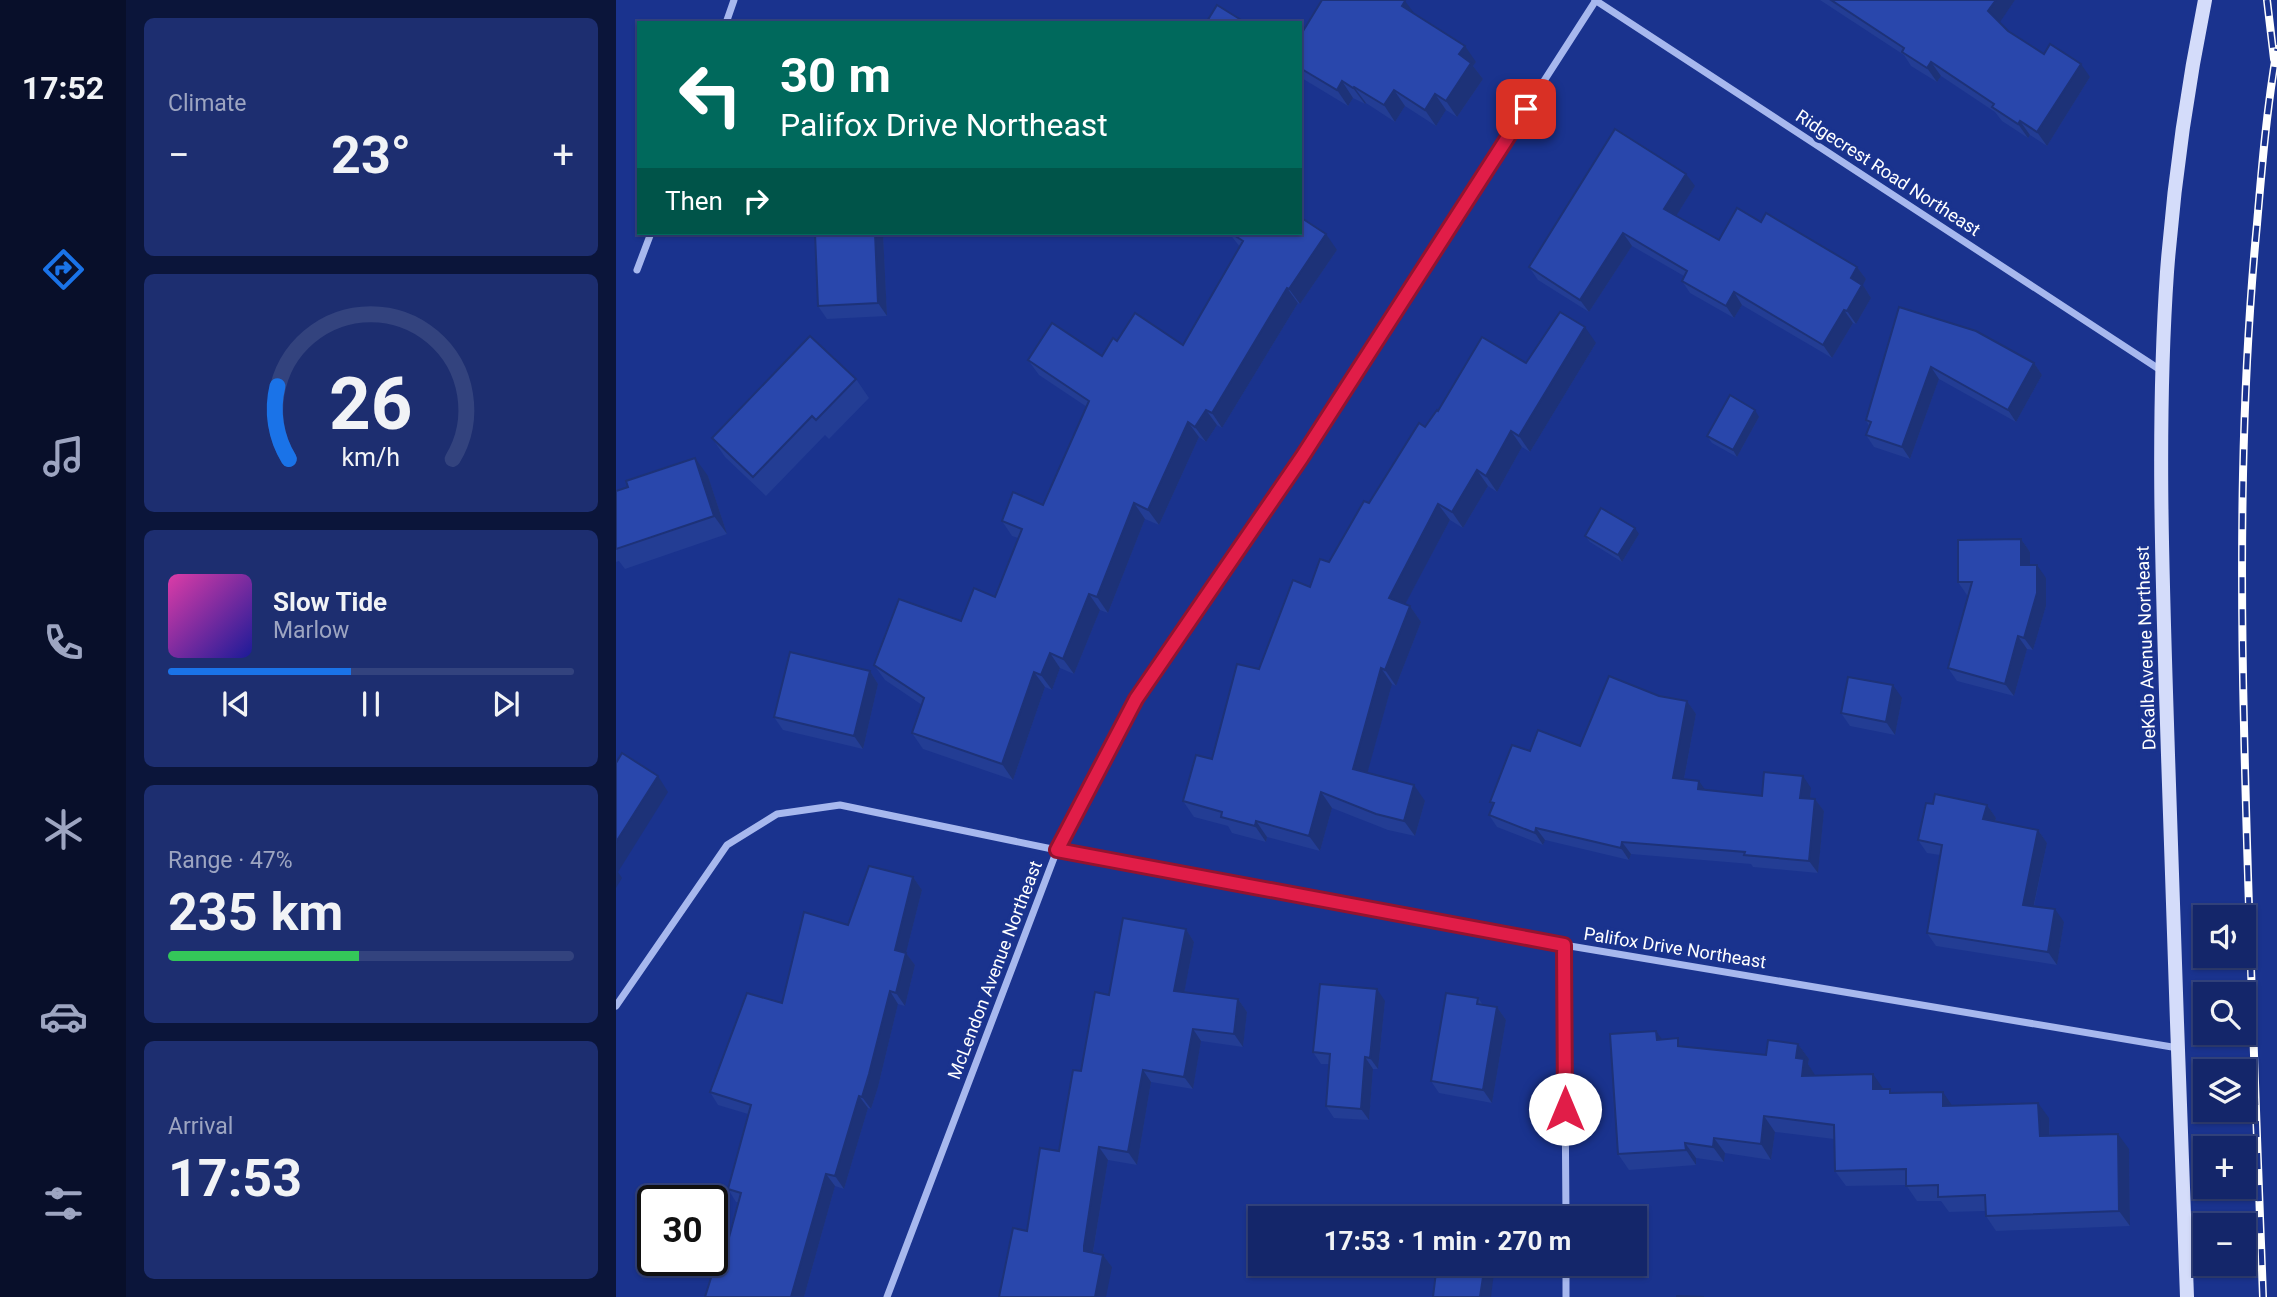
<!DOCTYPE html>
<meta charset="utf-8">
<style>
body{margin:0;font-family:Roboto,sans-serif;background:#1d2e70;color:#f1f3f6;height:100vh;display:flex;flex-direction:column;font-size:26px;white-space:nowrap}
*{box-sizing:border-box;margin:0}
p{font-size:23px;color:#9da5c1}
.icon{flex:none;width:38px;height:38px;fill:none;stroke:currentColor;stroke-width:2;stroke-linecap:round;stroke-linejoin:round}
.map{position:relative;flex:1;overflow:hidden}
.side{display:flex;flex-direction:column;gap:18px;padding:18px;background:#0b153a;width:490px}
.side>*{flex:none}
.guide{position:absolute;left:21px;top:21px;width:665px;height:214px;border-radius:0px;box-shadow:0 2px 5px #0004,0 0 0 2px #33437e;background:#00695c;color:#fff;overflow:hidden}
.controls{position:absolute;left:1577px;top:905px;display:grid;gap:14px}
.controls a{display:grid;place-items:center;width:63px;height:63px;border-radius:0px;background:#14266a;box-shadow:0 2px 5px #0004,0 0 0 2px #33437e;font-size:35px}
.speed{position:absolute;left:21px;top:1185px;display:flex;gap:14px;font-size:35px;font-weight:700;text-align:center}
.speed>*{display:grid;place-content:center;width:91px;height:91px;border-radius:50%;background:#14266a;box-shadow:0 2px 5px #0004,0 0 0 2px #33437e;line-height:1}
.speed .limit{border:4px solid #111;border-radius:10px;background:#fff;color:#111}
.pin{position:absolute;display:grid;place-items:center;width:60px;height:60px;color:#fff;margin:-30px;border-radius:14px;box-shadow:0 4px 10px #0006}
.me{position:absolute;width:77px;margin:-38px;rotate:0deg;stroke-linejoin:round;filter:drop-shadow(0 0 5px #0008)}
.turn{display:flex;align-items:center;gap:24px;height:147px;padding:0 28px;font-size:32px}
.turn .icon{width:91px;height:91px;stroke-width:2.5}
.turn b{display:block;font-size:49px;line-height:60px}
.then{display:flex;align-items:center;height:66px;padding:0 28px;background:#0003;gap:14px;font-size:26px}
.big{font-size:52px;font-weight:700;line-height:1.1}
.side .widget{flex:1;display:flex;flex-direction:column;justify-content:center;gap:10px;min-width:0;padding:0 24px;border-radius:10px;background:#1d2e70}
.side .dial{align-items:center;gap:0}
.dial svg{height:182px;overflow:visible;fill:none;stroke:#33437e;stroke-width:7;stroke-linecap:round;text-anchor:middle}
.dial text{fill:#f1f3f6;stroke:none}
.song{display:flex;align-items:center;gap:21px}
.cover{width:84px;height:84px;border-radius:10px;background:linear-gradient(135deg,hsl(320 70% 55%),hsl(240 70% 35%))}
.played{height:7px;border-radius:4px;background:linear-gradient(90deg,#1a73e8 45%,#33437e 45%)}
.keys{display:flex;justify-content:space-around;direction:ltr}
.heat{display:flex;justify-content:space-between;align-items:center;font-size:38px;direction:ltr}
.charge{height:10px;border-radius:5px;background:linear-gradient(90deg,#34c759 47%,#33437e 0)}
.trip{position:absolute;left:632px;top:1206px;width:399px;height:70px;border-radius:0px;background:#14266a;box-shadow:0 2px 5px #0004,0 0 0 2px #33437e;font-weight:700;line-height:70px;text-align:center}
main{display:flex;flex:1;min-height:0}
.dock{display:flex;flex-direction:column;width:126px;justify-content:space-around;align-items:center;background:#080f2a;color:#9da5c1}
.dock .icon{width:49px;height:49px}
.dock .current{color:#1a73e8}
.dock b{font-size:32px;color:#f1f3f6}
.map>svg:first-child{display:block}
</style>
<main>
<nav class="dock">
<b>17:52</b>
<svg class="icon current" aria-label="directions" viewBox="0 0 24 24"><path d="M12 3l9 9-9 9-9-9zM9 14v-3h6M13 9l2 2-2 2"/></svg>
<svg class="icon" aria-label="music" viewBox="0 0 24 24"><path d="M9 18V5l10-2v13"/><circle cx="6" cy="18" r="3"/><circle cx="16" cy="16" r="3"/></svg>
<svg class="icon" aria-label="phone" viewBox="0 0 24 24"><path d="M5 4h4l2 5-3 2q2 4 5 5l2-3 5 2v4C11 20 4 13 5 4z"/></svg>
<svg class="icon" aria-label="climate" viewBox="0 0 24 24"><path d="M12 3v18M4 7l16 10M4 17L20 7"/></svg>
<svg class="icon" aria-label="car" viewBox="0 0 24 24"><path d="M5 17H2v-5l4-1 3-4h7l3 4 3 1v5h-3M9 17h6M6 11h13"/><circle cx="7" cy="17" r="2"/><circle cx="17" cy="17" r="2"/></svg>
<svg class="icon" aria-label="filters" viewBox="0 0 24 24"><path d="M4 7h16M4 17h16"/><circle cx="9" cy="7" r="2"/><circle cx="15" cy="17" r="2"/></svg>
</nav>
<section class="side">
<div class="widget"><p>Climate</p>
<div class="heat"><a>−</a><b class="big">23°</b><a>+</a></div>
</div>
<div class="widget dial"><svg viewBox="0 0 100 80">
<path d="M14 69A42 42 0 1 1 86 69"/>
<path d="M14 69A42 42 0 0 1 9 37" stroke="#1a73e8"/>
<text x="50" y="56" font-size="32" font-weight="700">26</text>
<text x="50" y="72" font-size="11">km/h</text>
</svg></div>
<div class="widget">
<div class="song"><i class="cover"></i><div><b>Slow Tide</b><p>Marlow</p></div></div>
<div class="played"></div>
<div class="keys"><svg class="icon" aria-label="previous" viewBox="0 0 24 24"><path d="M18 5L8 12l10 7zM5 5v14"/></svg><svg class="icon" aria-label="pause" viewBox="0 0 24 24"><path d="M8 5v14M16 5v14"/></svg><svg class="icon" aria-label="next" viewBox="0 0 24 24"><path d="M6 5l10 7-10 7zM19 5v14"/></svg></div>
</div>
<div class="widget"><p>Range · 47%</p><b class="big">235 km</b><div class="charge"></div></div>
<div class="widget"><p>Arrival</p><b class="big">17:53</b></div>
</section>
<div class="map">
<svg width="1661" height="1297" viewBox="0 0 1661 1297">
<rect width="100%" height="100%" fill="#1a338e"/>
<g fill="none" stroke-linecap="round" stroke-linejoin="round">
<g stroke="#a7b8ee" stroke-width="7">
<polyline points="979,0 1546,371"/>
<polyline points="110,23 118,0"/>
<polyline points="21,270 35,233"/>
<polyline points="948,945 950,1218"/>
<polyline points="0,1006 111,845 161,814 224,805 441,850 948,945 1562,1048"/>
<polyline points="950,1264 950,1297"/>
<polyline points="271,1297 441,850 520,699 686,457 980,0"/>
</g>
<path stroke="#d4dcfa" stroke-width="14" d="M 1571,1297 C 1564,1116 1558,936 1552,755 C 1547,594 1540,432 1551,272 C 1558,181 1571,89 1589,0"/>
<defs>
<g id="rail">
<polyline points="1651,0 1658,59"/>
<path d="M 1647,1297 C 1640,1107 1632,916 1628,726 C 1624,558 1625,391 1641,224 C 1646,165 1651,107 1661,49"/>
</g>
</defs>
<use href="#rail" stroke="#fff" stroke-width="8"/>
<use href="#rail" stroke="#1a338e" stroke-width="5" stroke-dasharray="16" stroke-linecap="butt"/>
</g>
<g fill="#233d94">
<polygon points="1204,0 1399,0 1383,23 1392,31 1428,54 1474,77 1431,146 1414,135 1412,138 1386,121 1379,112 1325,76 1321,82 1295,66 1288,55"/>
<polygon points="799,14 860,62 857,66 867,79 841,117 830,110 820,126 789,106 779,122 750,103 749,104 737,98 732,106 684,77 684,36"/>
<polygon points="1079,186 1060,216 1103,240 1145,222 1241,267 1250,279 1247,285 1255,298 1240,324 1237,323 1216,358 1126,305 1118,318 1074,293 1066,281 1068,276 1016,246 973,312 922,280 913,267"/>
<polygon points="267,233 271,316 211,319 202,306"/>
<polygon points="613,233 684,233 721,250 684,304 682,303 606,428 601,425 590,442 583,437 543,525 529,519 492,613 484,610 458,674 444,668 436,690 429,687 397,780 307,749 296,733 306,705 269,680 258,665 345,621 379,597 402,538 396,536 386,521 427,505 471,407 423,375 412,360 486,356 501,341 567,345 624,247"/>
<polygon points="1283,307 1418,363 1426,375 1400,422 1323,379 1294,459 1258,447 1250,435 1253,426 1250,420"/>
<polygon points="980,343 914,452 906,447 881,492 872,486 847,528 834,520 789,604 794,606 805,622 780,686 776,684 751,773 809,801 799,836 772,830 716,808 704,851 651,837 650,842 616,833 612,826 578,817 567,801 596,759 643,669 694,587 713,562 753,503 822,411 910,363"/>
<polygon points="240,379 253,398 213,439 209,435 150,496 109,457 96,438"/>
<polygon points="1143,417 1121,457 1096,443 1091,436"/>
<polygon points="92,476 111,534 9,569 3,561 0,562 0,491"/>
<polygon points="1023,534 1006,562 974,542 969,536"/>
<polygon points="1405,539 1414,552 1414,565 1430,578 1430,606 1417,650 1411,649 1398,696 1341,681 1332,668 1353,595 1351,595 1342,582"/>
<polygon points="254,671 262,684 247,749 167,730 158,717"/>
<polygon points="1043,696 1071,701 1080,714 1068,780 1089,790 1146,796 1195,788 1194,799 1199,799 1208,811 1202,873 1137,867 1135,864 1015,854 1013,860 929,840 927,845 881,827 873,815 877,805 874,802 914,751 964,746"/>
<polygon points="1286,698 1279,735 1234,726 1225,713"/>
<polygon points="1317,804 1371,805 1380,818 1379,822 1422,830 1431,843 1418,906 1448,922 1441,965 1320,946 1311,933 1324,855 1311,853 1302,840"/>
<polygon points="297,877 306,890 290,953 299,965 289,1006 282,1004 262,1087 255,1109 252,1108 228,1189 219,1186 188,1297 89,1297 105,1267 122,1202 120,1202 112,1189 132,1114 102,1105 94,1092 232,925"/>
<polygon points="570,929 578,942 568,993 622,999 631,1012 627,1047 585,1041 577,1089 535,1082 521,1165 492,1160 477,1253 487,1255 496,1267 411,1231 443,1151 465,1071 493,995"/>
<polygon points="862,998 867,1005 881,1007 890,1020 876,1103 823,1093 815,1081"/>
<polygon points="769,1001 762,1069 757,1069 753,1120 718,1118 710,1106 713,1064 705,1064 697,1052"/>
<polygon points="1046,1040 1067,1046 1150,1055 1182,1044 1193,1059 1192,1064 1199,1076 1267,1089 1277,1093 1336,1106 1433,1118 1434,1136 1513,1149 1514,1226 1380,1231 1370,1216 1369,1211 1333,1212 1325,1201 1301,1201 1290,1185 1230,1186 1219,1171 1218,1139 1159,1132 1155,1160 1109,1153 1108,1162 1080,1158 1080,1165 1013,1170 1002,1154"/>
</g>
<g fill="#1d3278">
<polygon points="1380,0 1399,0 1382,25 1372,11"/>
<polygon points="789,1 801,17 786,6"/>
<polygon points="849,46 860,62 857,66 867,79 841,117 830,101 843,54"/>
<polygon points="1315,62 1325,76 1321,82 1311,68"/>
<polygon points="1465,64 1474,77 1431,146 1421,132"/>
<polygon points="726,81 737,98 732,106 721,90"/>
<polygon points="738,87 750,103 749,104 737,88"/>
<polygon points="778,90 789,106 779,122 768,105"/>
<polygon points="819,94 830,110 820,126 809,110"/>
<polygon points="1404,121 1414,135 1412,138 1402,124"/>
<polygon points="1070,174 1079,186 1057,221 1048,209"/>
<polygon points="259,233 267,233 271,316 262,303"/>
<polygon points="1007,233 1016,246 973,312 964,300"/>
<polygon points="710,234 721,250 684,304 673,289"/>
<polygon points="1241,267 1250,279 1247,285 1255,298 1240,324 1231,311 1235,278"/>
<polygon points="671,288 682,303 606,428 596,413"/>
<polygon points="1118,292 1126,305 1118,318 1110,306"/>
<polygon points="1228,310 1237,323 1216,358 1207,345"/>
<polygon points="969,327 980,343 914,452 903,436"/>
<polygon points="1418,363 1426,375 1400,422 1392,410"/>
<polygon points="1315,367 1323,379 1294,459 1286,447"/>
<polygon points="590,410 601,425 590,442 579,427"/>
<polygon points="1139,410 1143,417 1121,457 1117,450"/>
<polygon points="572,422 583,437 543,525 532,510"/>
<polygon points="895,431 906,447 881,492 870,476"/>
<polygon points="79,458 92,476 111,534 98,516"/>
<polygon points="861,470 872,486 847,528 836,512"/>
<polygon points="518,503 529,519 492,613 481,597"/>
<polygon points="822,504 834,520 784,614 773,598"/>
<polygon points="1019,528 1023,534 1006,562 1002,555"/>
<polygon points="1405,539 1414,552 1414,578 1405,565"/>
<polygon points="1421,565 1430,578 1430,606 1417,650 1408,638"/>
<polygon points="473,594 484,610 458,674 447,659"/>
<polygon points="794,606 805,622 780,686 769,670"/>
<polygon points="1402,636 1411,649 1398,696 1389,684"/>
<polygon points="434,653 444,668 436,690 425,675"/>
<polygon points="765,668 776,684 748,785 737,769"/>
<polygon points="254,671 262,684 247,749 238,736"/>
<polygon points="418,672 429,687 397,780 386,764"/>
<polygon points="1277,685 1286,698 1279,735 1270,722"/>
<polygon points="1071,701 1080,714 1066,790 1057,778"/>
<polygon points="42,776 52,792 2,872 6,878 0,888 0,842"/>
<polygon points="1187,776 1195,788 1193,810 1184,798"/>
<polygon points="1083,781 1092,794 1082,789"/>
<polygon points="798,785 809,801 799,836 788,821"/>
<polygon points="705,792 716,808 704,851 693,836"/>
<polygon points="1199,799 1208,811 1202,873 1193,861"/>
<polygon points="1371,805 1380,818 1376,832 1367,819"/>
<polygon points="640,821 651,837 650,842 639,826"/>
<polygon points="920,828 929,840 927,845 919,833"/>
<polygon points="1422,830 1431,843 1415,918 1407,905"/>
<polygon points="1006,842 1015,854 1013,860 1005,848"/>
<polygon points="297,877 306,890 290,953 299,965 289,1006 280,993 279,950"/>
<polygon points="1439,909 1448,922 1441,965 1432,952"/>
<polygon points="570,929 578,942 566,1004 558,991"/>
<polygon points="761,989 769,1001 762,1069 754,1058"/>
<polygon points="274,991 282,1004 262,1087 255,1109 246,1097"/>
<polygon points="622,999 631,1012 627,1047 618,1034"/>
<polygon points="881,1007 890,1020 876,1103 867,1090"/>
<polygon points="577,1029 585,1041 577,1089 568,1077"/>
<polygon points="1040,1031 1051,1046 1041,1040"/>
<polygon points="1182,1044 1193,1059 1192,1064 1199,1075 1197,1092 1186,1076 1180,1058"/>
<polygon points="749,1057 757,1069 753,1120 745,1109"/>
<polygon points="527,1070 535,1082 521,1165 512,1152"/>
<polygon points="1257,1074 1268,1090 1257,1089"/>
<polygon points="1327,1092 1337,1107 1327,1106"/>
<polygon points="243,1096 252,1108 228,1189 219,1176"/>
<polygon points="1422,1103 1433,1118 1434,1151 1424,1136"/>
<polygon points="1148,1116 1159,1132 1155,1160 1145,1144"/>
<polygon points="1502,1134 1513,1149 1514,1226 1503,1211"/>
<polygon points="1098,1138 1109,1153 1108,1162 1097,1147"/>
<polygon points="1069,1143 1080,1158 1080,1165 1070,1150"/>
<polygon points="483,1147 492,1160 476,1258 468,1251 468,1246"/>
<polygon points="210,1174 219,1186 188,1297 175,1297"/>
<polygon points="487,1255 496,1267 490,1297 479,1297"/>
<polygon points="869,1264 879,1264 875,1297 864,1297"/>
</g>
<g fill="#2947ac" stroke="#1d3278" stroke-width="2">
<polygon points="706,0 788,0 789,1 786,6 849,46 843,54 855,63 830,101 819,94 809,110 778,90 768,105 738,87 737,88 726,81 721,90 684,68 684,36"/>
<polygon points="1215,0 1380,0 1372,11 1392,31 1428,54 1434,44 1465,64 1421,132 1404,121 1402,124 1376,107 1378,104 1315,62 1311,68 1286,52 1288,48"/>
<polygon points="601,5 630,23 590,23"/>
<polygon points="999,129 1070,174 1048,209 1103,240 1121,208 1145,222 1150,213 1241,267 1235,278 1246,285 1231,311 1228,310 1207,345 1118,292 1110,306 1066,281 1071,271 1007,233 964,300 913,267"/>
<polygon points="684,217 710,234 673,289 671,288 596,413 590,410 579,427 572,422 532,510 518,503 481,597 473,594 447,659 434,653 425,675 418,672 386,764 296,733 308,698 258,665 283,599 345,621 358,588 379,597 406,529 386,521 397,492 427,505 473,401 412,360 436,323 486,356 497,338 501,341 519,313 567,345 627,241 615,233 684,233"/>
<polygon points="199,233 259,233 262,303 202,306"/>
<polygon points="1283,307 1360,331 1418,363 1392,410 1315,367 1286,447 1250,435 1255,422 1250,420"/>
<polygon points="944,312 969,327 903,436 895,431 870,476 861,470 836,512 822,504 773,598 794,606 769,670 765,668 737,769 798,785 788,821 760,814 705,792 693,836 640,821 639,826 605,817 606,812 567,801 580,755 596,759 621,664 643,669 677,580 694,587 704,559 713,562 748,501 753,503 803,423 809,427 821,410 822,411 866,337 910,363"/>
<polygon points="194,336 240,379 200,420 196,416 137,477 96,438"/>
<polygon points="1114,395 1139,410 1117,450 1091,436"/>
<polygon points="79,458 98,516 0,549 0,491 12,487 10,481"/>
<polygon points="985,508 1019,528 1002,555 969,536"/>
<polygon points="1405,539 1405,565 1421,565 1421,593 1408,638 1402,636 1389,684 1332,668 1356,582 1342,582 1342,540"/>
<polygon points="174,652 254,671 238,736 158,717"/>
<polygon points="993,676 1043,696 1071,701 1057,778 1083,781 1082,789 1146,796 1148,772 1187,776 1184,798 1199,799 1193,861 1128,855 1129,852 1006,842 1005,848 920,828 919,833 873,815 878,803 874,802 896,745 914,751 922,730 964,746"/>
<polygon points="1232,677 1277,685 1270,722 1225,713"/>
<polygon points="6,753 42,776 0,842 0,763"/>
<polygon points="1319,794 1371,805 1367,819 1422,830 1407,905 1439,909 1432,952 1311,933 1326,845 1302,840 1310,803 1317,804"/>
<polygon points="253,866 297,877 279,950 290,953 280,993 274,991 253,1074 246,1097 243,1096 219,1176 210,1174 175,1297 89,1297 99,1265 105,1267 125,1193 112,1189 135,1105 94,1092 131,993 166,1003 188,912 232,925"/>
<polygon points="507,918 570,929 558,991 622,999 618,1034 577,1029 568,1077 527,1070 512,1152 483,1147 468,1246 468,1251 487,1255 479,1297 383,1297 397,1228 411,1231 424,1148 443,1151 457,1070 465,1071 479,992 493,995"/>
<polygon points="704,984 761,989 754,1058 749,1057 745,1109 710,1106 714,1054 697,1052"/>
<polygon points="830,993 862,998 861,1004 881,1007 867,1090 815,1081"/>
<polygon points="1040,1031 1041,1040 1062,1038 1062,1046 1150,1055 1152,1040 1182,1044 1180,1058 1188,1059 1186,1076 1257,1074 1257,1089 1274,1089 1274,1093 1327,1092 1327,1106 1422,1103 1424,1136 1502,1134 1503,1211 1370,1216 1369,1195 1322,1197 1322,1185 1290,1186 1290,1169 1219,1171 1218,1125 1148,1116 1145,1144 1098,1138 1097,1147 1069,1143 1070,1150 1002,1154 994,1034"/>
<polygon points="821,1264 869,1264 864,1297 817,1297"/>
<polygon points="1061,1296 1088,1297 1061,1297"/>
</g>
<g fill="none" stroke-linecap="round" stroke-linejoin="round">
<defs>
<polyline id="route" points="910,109 686,457 520,699 441,850 948,945 949,1109"/>
</defs>
<use href="#route" stroke="#92132f" stroke-width="18"/>
<use href="#route" stroke="#e11d48" stroke-width="12"/>
</g>
<g text-anchor="middle" stroke-width="7" stroke-linejoin="round" paint-order="stroke">
<g font-size="18" fill="#fff" stroke="#1a338e">
<text transform="translate(1272 173) rotate(33)" y="6">Ridgecrest Road Northeast</text>
<text transform="translate(1530 648) rotate(-92)" y="6">DeKalb Avenue Northeast</text>
<text transform="translate(1059 948) rotate(9)" y="6">Palifox Drive Northeast</text>
<text transform="translate(379 970) rotate(-69)" y="6">McLendon Avenue Northeast</text>
</g>
</g>
</svg>
<div class="controls">
<a><svg class="icon" aria-label="sound" viewBox="0 0 24 24"><path d="M4 9h4l5-4v14l-5-4H4zM17 9q2 3 0 6"/></svg></a>
<a><svg class="icon" aria-label="search" viewBox="0 0 24 24"><circle cx="10" cy="10" r="6"/><path d="M15 15l6 6"/></svg></a>
<a><svg class="icon" aria-label="layers" viewBox="0 0 24 24"><path d="M12 4l9 5-9 5-9-5zM3 14l9 5 9-5"/></svg></a>
<a>+</a>
<a>−</a>
</div>
<div class="speed"><div class="limit">30</div></div>
<div class="pin" style="left:910px;top:109px;background:#d93025"><svg class="icon" aria-label="arrive" viewBox="0 0 24 24"><path d="M6 21V4h12l-3 4 3 4H6"/></svg></div>
<svg class="me" style="left:949px;top:1109px" viewBox="-20 -20 40 40"><circle r="19" fill="#fff"/><path d="M0-13L10 11 0 6-10 11z" fill="#e11d48"/></svg>
<div class="trip">17:53 · 1 min · 270 m</div>
<div class="guide">
<div class="turn"><svg class="icon" aria-label="left" viewBox="0 0 24 24"><path d="M17 20v-9H6M10 6l-5 5 5 5"/></svg><div><b>30 m</b>Palifox Drive Northeast</div></div>
<div class="then">Then<svg class="icon" aria-label="right" viewBox="0 0 24 24"><path d="M7 20v-9h11M14 6l5 5-5 5"/></svg></div>
</div>
</div>
</main>
